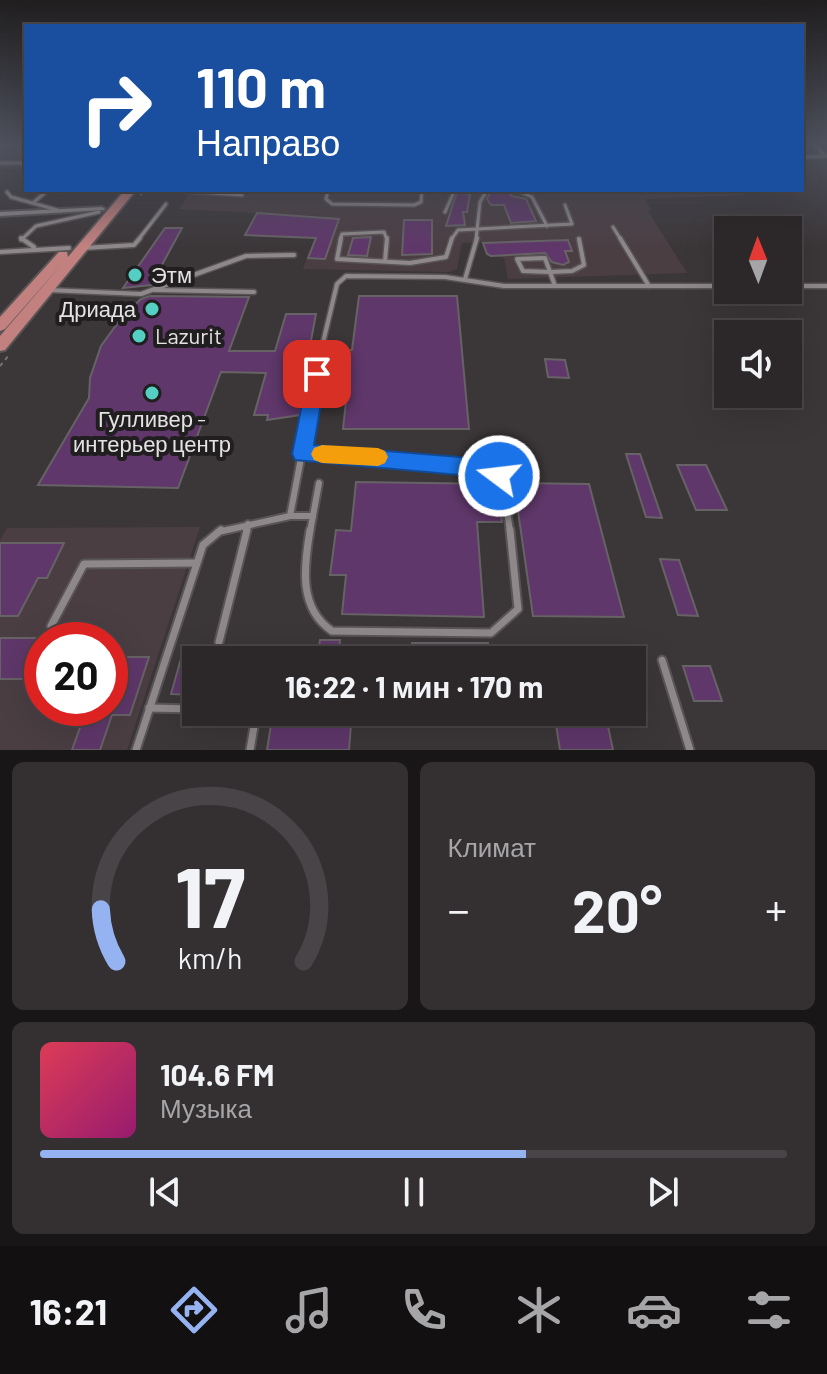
<!DOCTYPE html>
<html lang="ru">
<meta charset="utf-8">
<style>
body{margin:0;font-family:Barlow,sans-serif;background:#343032;color:#f1f3f6;height:100vh;display:flex;flex-direction:column;font-size:30px;white-space:nowrap}
*{box-sizing:border-box;margin:0}
p{font-size:26px;color:#a6a6a8}
.icon{flex:none;width:44px;height:44px;fill:none;stroke:currentColor;stroke-width:2;stroke-linecap:round;stroke-linejoin:round}
.map{position:relative;height:750px;overflow:hidden}
.side{display:flex;flex-direction:column;gap:12px;padding:12px;background:#181617;flex:1}
.side>*{flex:none}
.banner{position:absolute;left:24px;top:24px;width:780px;height:168px;border-radius:0px;box-shadow:0 8px 32px #0002,0 0 0 2px #484447;background:#1a4fa0;color:#fff;overflow:hidden}
.needle{width:52px;rotate:359deg}
.fabs{position:absolute;left:714px;top:216px;display:grid;gap:16px}
.fabs a{display:grid;place-items:center;width:88px;height:88px;border-radius:0px;background:#2c282a;box-shadow:0 8px 32px #0002,0 0 0 2px #484447;font-size:40px}
.speed{position:absolute;left:24px;top:622px;display:flex;gap:16px;font-size:40px;font-weight:700;text-align:center}
.speed>*{display:grid;place-content:center;width:104px;height:104px;border-radius:50%;background:#2c282a;box-shadow:0 8px 32px #0002,0 0 0 2px #484447;line-height:1}
.speed .limit{border:12px solid #d22;background:#fff;color:#111}
.pin{position:absolute;display:grid;place-items:center;width:68px;height:68px;color:#fff;margin:-34px;border-radius:16px;box-shadow:0 4px 12px #0006}
.me{position:absolute;width:88px;margin:-44px;rotate:285deg;stroke-linejoin:round;filter:drop-shadow(0 0 6px #0008)}
.turn{display:flex;align-items:center;gap:28px;height:168px;padding:0 40px;font-size:36px}
.turn .icon{width:104px;height:104px;stroke-width:2.5}
.turn b{display:block;font-size:56px;line-height:68px}
.big{font-size:60px;font-weight:700;line-height:1.1}
.side .widget{flex:1;display:flex;flex-direction:column;justify-content:center;gap:12px;min-width:0;padding:0 28px;border-radius:12px;background:#343032}
.side .dial{align-items:center;gap:0}
.dial svg{height:208px;overflow:visible;fill:none;stroke:#484447;stroke-width:7;stroke-linecap:round;text-anchor:middle}
.dial text{fill:#f1f3f6;stroke:none}
.song{display:flex;align-items:center;gap:24px}
.cover{width:96px;height:96px;border-radius:12px;background:linear-gradient(135deg,hsl(350 70% 55%),hsl(320 70% 35%))}
.played{height:8px;border-radius:4px;background:linear-gradient(90deg,#95b2f1 65%,#484447 65%)}
.keys{display:flex;justify-content:space-around;direction:ltr}
.heat{display:flex;justify-content:space-between;align-items:center;font-size:44px;direction:ltr}
.side .tiles{flex:1;display:grid;gap:12px;grid-template-columns:1fr 1fr}
.widget:last-child{grid-column:span 2}
.trip{position:absolute;left:182px;top:646px;width:464px;height:80px;border-radius:0px;background:#2c282a;box-shadow:0 8px 32px #0002,0 0 0 2px #484447;font-weight:700;line-height:80px;text-align:center}
.tabs{display:flex;height:128px;justify-content:space-around;align-items:center;background:#121011;color:#a6a6a8}
.tabs .icon{width:56px;height:56px}
.tabs .active{color:#95b2f1}
.tabs b{font-size:36px;color:#f1f3f6}
.map>svg:first-child{display:block}
</style>
<div class="map">
<svg width="827" height="750" viewBox="0 0 827 750">
<rect width="100%" height="100%" fill="#3b3638"/>
<g fill="#4a3e43" fill-rule="evenodd">
<rect x="0" y="143" width="26" height="26"/>
<polygon points="192,190 739,190 743,195 645,199 651,210 648,211 687,273 508,279 504,258 487,254 482,242 462,243 457,269 449,272 303,269 323,216 179,209"/>
<path d="M 200,527 L 127,750 L 0,750 L 0,540 L 7,528 ZM 42,640 L 110,640 L 110,708 L 42,708 Z"/>
</g>
<g fill="#5f376a" stroke="#666266" stroke-width="2">
<polygon points="491,191 509,191 511,196 526,199 536,221 511,223 504,205 491,205 487,199"/>
<polygon points="457,192 470,194 467,212 463,212 465,225 446,226"/>
<polygon points="257,213 339,219 325,259 308,258 316,238 245,235"/>
<polygon points="404,220 432,220 432,254 402,255"/>
<polygon points="165,228 182,228 151,285 123,288"/>
<polygon points="371,237 367,256 348,255 353,238"/>
<polygon points="568,240 572,251 565,251 569,262 563,265 552,262 545,253 491,256 487,254 483,243"/>
<polygon points="150,296 249,297 229,351 275,351 286,314 316,314 309,351 316,351 321,356 326,351 352,350 359,296 457,296 469,429 343,429 349,374 323,374 317,368 308,374 300,415 267,420 268,415 254,415 266,373 221,372 178,488 38,485 89,398 90,378 101,346 122,317 141,299"/>
<polygon points="545,359 565,360 569,378 548,377"/>
<polygon points="626,454 640,454 662,518 646,517"/>
<polygon points="677,465 706,465 727,510 696,510"/>
<polygon points="356,482 497,484 502,522 477,522 484,617 342,614 346,575 330,575 336,530 351,531"/>
<polygon points="514,483 589,484 624,617 533,616"/>
<polygon points="0,543 64,543 47,578 38,578 18,616 0,616"/>
<polygon points="660,559 679,560 698,616 678,615"/>
<rect x="0" y="638" width="42" height="41"/>
<polygon points="320,640 340,640 338,660 317,660"/>
<polygon points="412,643 488,643 489,660 412,660"/>
<polygon points="182,655 196,656 196,695 171,694"/>
<polygon points="110,657 149,657 130,715 112,715 100,750 72,750 87,708 110,708"/>
<polygon points="683,666 710,666 722,701 694,701"/>
<polygon points="273,712 352,712 349,750 267,750"/>
<polygon points="554,712 605,712 613,750 560,750"/>
</g>
<g fill="none" stroke-linecap="round" stroke-linejoin="round">
<defs>
<g id="service-far3">
<polyline points="0,145 18,143"/>
<polyline points="802,157 826,156 812,143"/>
<polyline points="0,163 26,163"/>
<polyline points="167,190 242,195"/>
<polyline points="328,190 326,199 332,204 414,205 421,202 422,190"/>
<polyline points="517,190 532,197 547,226"/>
<polyline points="546,191 583,190"/>
<polyline points="7,192 11,197 61,211"/>
<polyline points="34,202 48,190"/>
<polyline points="445,212 453,194 451,190"/>
<polyline points="613,227 621,240"/>
<polyline points="21,240 36,226 99,212"/>
<polyline points="138,240 166,204"/>
<polyline points="340,240 342,234 384,232 387,240"/>
<polyline points="451,240 458,230 572,224 565,205"/>
<polyline points="476,240 480,202 487,190"/>
</g>
<g id="service-far2">
<polyline points="21,238 34,247"/>
<polyline points="341,238 337,259 410,263 446,257 452,238"/>
<polyline points="620,238 649,286"/>
<polyline points="83,248 134,245 140,238"/>
<polyline points="0,252 69,248"/>
<polygon points="545,258 550,272 523,271 517,259"/>
<polyline points="385,261 387,238"/>
<polyline points="550,272 572,271 584,265 579,239"/>
<polyline points="550,272 555,286"/>
<polyline points="465,279 477,238"/>
<polyline points="788,286 827,286"/>
<polyline points="48,290 141,294 246,256 294,255"/>
<polyline points="155,290 254,292"/>
<polyline points="321,351 337,284 346,276 445,277 504,286 728,286"/>
</g>
<g id="service-far1">
<polyline points="302,454 354,454 492,471 503,481 510,532"/>
<polyline points="290,516 313,516"/>
<polyline points="218,532 290,516 317,374"/>
<polyline points="246,532 248,524"/>
<polyline points="310,532 319,483"/>
</g>
<g id="service">
<path d="M 310,530 C 304,566 298,608 332,631 L 491,633 L 518,609 L 510,530"/>
<polyline points="51,626 84,564 196,563"/>
<polyline points="219,642 247,530"/>
<polyline points="662,660 690,750"/>
<polyline points="149,708 196,709"/>
<polyline points="136,750 203,545 221,530"/>
<polyline points="250,750 255,721 252,712"/>
</g>
<polygon id="minor" points="102,207 105,209 104,210 0,216 0,212"/>
<polygon id="primary" points="125,190 136,190 5,350 0,351 0,336 62,264 5,329 0,331 0,317 59,252 67,252 68,257"/>
</defs>
<use href="#service-far3" stroke="#595456" stroke-width="6"/>
<use href="#service-far2" stroke="#595456" stroke-width="7"/>
<use href="#service-far1" stroke="#595456" stroke-width="10"/>
<use href="#service" stroke="#595456" stroke-width="11"/>
<use href="#minor" stroke="#595456" stroke-width="4"/>
<use href="#primary" stroke="#595456" stroke-width="4"/>
<g stroke="#767273" stroke-width="2" stroke-dasharray="4 4" stroke-linecap="butt">
<polyline points="140,195 146,190"/>
<polyline points="0,366 9,355"/>
</g>
<use href="#service-far3" stroke="#8e888a" stroke-width="3"/>
<use href="#service-far2" stroke="#8e888a" stroke-width="4"/>
<use href="#service-far1" stroke="#8e888a" stroke-width="6"/>
<use href="#service" stroke="#8e888a" stroke-width="7"/>
<use href="#minor" fill="#8e888a" fill-rule="evenodd"/>
<use href="#primary" fill="#c2817f" fill-rule="evenodd"/>
</g>
<linearGradient id="sky" x2="0" y2="1"><stop stop-color="#201e1f"/><stop offset="0.58" stop-color="#4f525e"/><stop offset="1" stop-color="#4f525e" stop-opacity="0"/></linearGradient>
<rect width="827" height="248" fill="url(#sky)"/>
<polygon fill="#1a73e8" stroke="#114b97" stroke-width="2" points="317,367 326,374 314,445 484,459 507,469 510,476 507,483 499,485 481,477 295,460 292,454 308,374"/>
<polygon fill="#f59e0b" points="322,445 378,448 385,451 388,457 385,463 378,466 322,463 314,460 311,454 314,448"/>
<g fill="#55cec4" stroke="#201e1f" stroke-width="3">
<circle cx="135" cy="275" r="8"/>
<circle cx="152" cy="309" r="8"/>
<circle cx="139" cy="336" r="8"/>
<circle cx="152" cy="393" r="8"/>
</g>
<g text-anchor="middle" stroke-width="8" stroke-linejoin="round" paint-order="stroke">
<g font-size="22" fill="#e5e2e3" stroke="#201e1f" text-anchor="start">
<text x="151" y="283">Этм</text>
<text x="136" y="317" text-anchor="end">Дриада</text>
<text x="155" y="344">Lazurit</text>
<text x="152" y="427" text-anchor="middle">Гулливер -<tspan x="152" dy="25">интерьер центр</tspan></text>
</g>
</g>
</svg>
<div class="fabs">
<a><svg class="needle" viewBox="-14 -14 28 28"><path d="M0-13l5 13h-10z" fill="#e53935"/><path d="M0 13l5-13h-10z" fill="#a6a6a8"/></svg></a>
<a><svg class="icon" aria-label="sound" viewBox="0 0 24 24"><path d="M4 9h4l5-4v14l-5-4H4zM17 9q2 3 0 6"/></svg></a>
</div>
<div class="speed"><div class="limit">20</div></div>
<div class="pin" style="left:317px;top:374px;background:#d93025"><svg class="icon" aria-label="arrive" viewBox="0 0 24 24"><path d="M6 21V4h12l-3 4 3 4H6"/></svg></div>
<svg class="me" style="left:499px;top:476px" viewBox="-20 -20 40 40"><circle r="17" fill="#1a73e8" stroke="#fff" stroke-width="3"/><path d="M0-11L8 9 0 5-8 9z" fill="#fff"/></svg>
<div class="trip">16:22 · 1 мин · 170 m</div>
<div class="banner">
<div class="turn"><svg class="icon" aria-label="right" viewBox="0 0 24 24"><path d="M7 20v-9h11M14 6l5 5-5 5"/></svg><div><b>110 m</b>Направо</div></div>
</div>
</div>
<section class="side">
<div class="tiles">
<div class="widget dial"><svg viewBox="0 0 100 80">
<path d="M14 69A42 42 0 1 1 86 69"/>
<path d="M14 69A42 42 0 0 1 8 49" stroke="#95b2f1"/>
<text x="50" y="56" font-size="32" font-weight="700">17</text>
<text x="50" y="72" font-size="11">km/h</text>
</svg></div>
<div class="widget"><p>Климат</p>
<div class="heat"><a>−</a><b class="big">20°</b><a>+</a></div>
</div>
<div class="widget">
<div class="song"><i class="cover"></i><div><b>104.6 FM</b><p>Музыка</p></div></div>
<div class="played"></div>
<div class="keys"><svg class="icon" aria-label="previous" viewBox="0 0 24 24"><path d="M18 5L8 12l10 7zM5 5v14"/></svg><svg class="icon" aria-label="pause" viewBox="0 0 24 24"><path d="M8 5v14M16 5v14"/></svg><svg class="icon" aria-label="next" viewBox="0 0 24 24"><path d="M6 5l10 7-10 7zM19 5v14"/></svg></div>
</div>
</div>
</section>
<nav class="tabs">
<b>16:21</b>
<svg class="icon active" aria-label="directions" viewBox="0 0 24 24"><path d="M12 3l9 9-9 9-9-9zM9 14v-3h6M13 9l2 2-2 2"/></svg>
<svg class="icon" aria-label="music" viewBox="0 0 24 24"><path d="M9 18V5l10-2v13"/><circle cx="6" cy="18" r="3"/><circle cx="16" cy="16" r="3"/></svg>
<svg class="icon" aria-label="phone" viewBox="0 0 24 24"><path d="M5 4h4l2 5-3 2q2 4 5 5l2-3 5 2v4C11 20 4 13 5 4z"/></svg>
<svg class="icon" aria-label="climate" viewBox="0 0 24 24"><path d="M12 3v18M4 7l16 10M4 17L20 7"/></svg>
<svg class="icon" aria-label="car" viewBox="0 0 24 24"><path d="M5 17H2v-5l4-1 3-4h7l3 4 3 1v5h-3M9 17h6M6 11h13"/><circle cx="7" cy="17" r="2"/><circle cx="17" cy="17" r="2"/></svg>
<svg class="icon" aria-label="filters" viewBox="0 0 24 24"><path d="M4 7h16M4 17h16"/><circle cx="9" cy="7" r="2"/><circle cx="15" cy="17" r="2"/></svg>
</nav>
